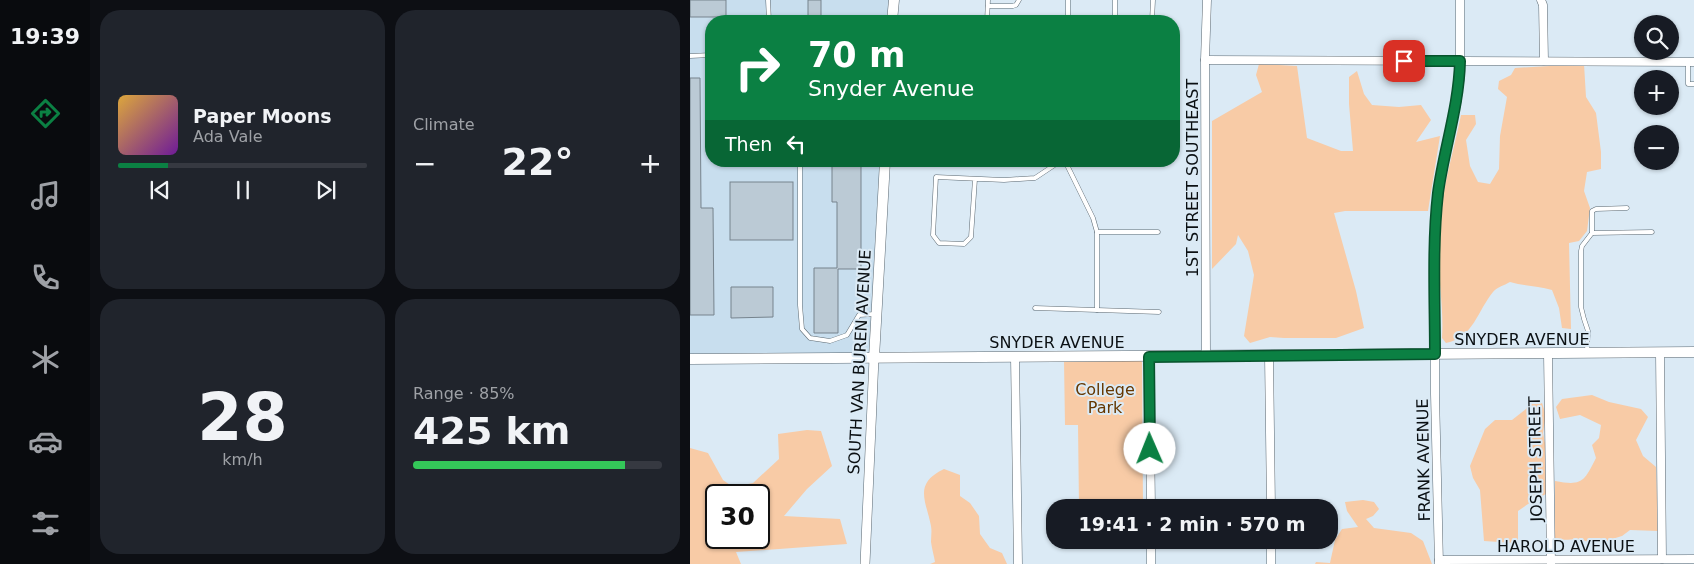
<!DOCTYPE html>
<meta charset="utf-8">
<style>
body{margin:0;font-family:"DejaVu Sans",sans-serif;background:#20242c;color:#f1f3f6;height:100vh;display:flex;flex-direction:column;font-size:19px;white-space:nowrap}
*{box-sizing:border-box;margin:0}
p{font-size:16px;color:#9ea1a6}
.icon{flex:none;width:28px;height:28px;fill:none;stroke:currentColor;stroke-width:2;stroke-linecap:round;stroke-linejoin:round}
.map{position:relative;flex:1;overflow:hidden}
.details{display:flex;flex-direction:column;gap:10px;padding:10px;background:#0d0f14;width:600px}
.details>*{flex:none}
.hud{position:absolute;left:15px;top:15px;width:475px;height:152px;border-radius:20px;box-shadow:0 1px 4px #0004;background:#0b8043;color:#fff;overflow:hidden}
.tools{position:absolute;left:944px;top:15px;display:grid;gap:10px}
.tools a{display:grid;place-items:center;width:45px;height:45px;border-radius:50%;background:#171b24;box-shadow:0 1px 4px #0004;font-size:25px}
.speed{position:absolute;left:15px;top:484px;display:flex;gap:10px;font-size:25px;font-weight:700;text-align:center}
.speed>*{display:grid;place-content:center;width:65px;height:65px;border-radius:50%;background:#171b24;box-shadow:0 1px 4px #0004;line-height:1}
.speed .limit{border:2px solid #111;border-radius:8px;background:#fff;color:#111}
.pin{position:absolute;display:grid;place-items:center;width:42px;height:42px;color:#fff;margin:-21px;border-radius:10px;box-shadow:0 2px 8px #0006}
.me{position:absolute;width:55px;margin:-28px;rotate:359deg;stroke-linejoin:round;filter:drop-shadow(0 0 4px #0008)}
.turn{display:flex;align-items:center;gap:18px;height:105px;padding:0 20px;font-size:22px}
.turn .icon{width:65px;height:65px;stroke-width:2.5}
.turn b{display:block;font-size:35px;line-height:42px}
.then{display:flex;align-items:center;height:48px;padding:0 20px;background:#0003;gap:10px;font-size:19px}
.big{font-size:38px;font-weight:800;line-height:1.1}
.details .tile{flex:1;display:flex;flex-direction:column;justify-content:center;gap:8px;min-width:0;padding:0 18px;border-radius:20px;background:#20242c}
.details .dial{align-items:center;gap:0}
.dial b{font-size:65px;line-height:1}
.song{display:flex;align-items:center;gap:15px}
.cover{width:60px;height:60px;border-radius:8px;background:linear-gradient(135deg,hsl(40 70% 55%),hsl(280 70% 35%))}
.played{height:5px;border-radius:2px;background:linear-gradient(90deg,#0b8043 20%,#363941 20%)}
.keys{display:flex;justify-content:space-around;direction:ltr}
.heat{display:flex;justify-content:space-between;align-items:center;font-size:28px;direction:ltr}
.charge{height:8px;border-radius:4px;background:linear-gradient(90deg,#34c759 85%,#363941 0)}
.details .tiles{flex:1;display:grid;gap:10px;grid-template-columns:repeat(2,1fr)}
.trip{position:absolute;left:356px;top:499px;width:292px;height:50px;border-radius:20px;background:#171b24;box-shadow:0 1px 4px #0004;font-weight:800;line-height:50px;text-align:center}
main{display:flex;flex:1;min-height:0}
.tabs{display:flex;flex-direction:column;width:90px;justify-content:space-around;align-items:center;background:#090b0e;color:#9ea1a6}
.tabs .icon{width:35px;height:35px}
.tabs .on{color:#0b8043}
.tabs b{font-size:22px;color:#f1f3f6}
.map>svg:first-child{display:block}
</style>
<main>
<nav class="tabs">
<b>19:39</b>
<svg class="icon on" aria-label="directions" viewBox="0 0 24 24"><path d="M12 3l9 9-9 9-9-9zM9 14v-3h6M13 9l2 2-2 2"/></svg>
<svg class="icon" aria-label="music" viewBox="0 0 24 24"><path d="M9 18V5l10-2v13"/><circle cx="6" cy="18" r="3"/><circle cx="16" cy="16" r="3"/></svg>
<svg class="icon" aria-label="phone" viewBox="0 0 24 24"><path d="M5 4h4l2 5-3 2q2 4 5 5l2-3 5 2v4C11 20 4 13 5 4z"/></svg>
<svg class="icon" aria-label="climate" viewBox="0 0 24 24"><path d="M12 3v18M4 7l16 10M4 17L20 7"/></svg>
<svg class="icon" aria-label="car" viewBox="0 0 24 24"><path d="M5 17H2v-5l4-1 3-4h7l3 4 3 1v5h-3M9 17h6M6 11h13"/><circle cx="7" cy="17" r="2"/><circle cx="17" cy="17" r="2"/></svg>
<svg class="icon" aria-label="filters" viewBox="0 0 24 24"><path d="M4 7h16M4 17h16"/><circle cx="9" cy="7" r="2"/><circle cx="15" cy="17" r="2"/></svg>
</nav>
<section class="details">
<div class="tiles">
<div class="tile">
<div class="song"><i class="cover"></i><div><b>Paper Moons</b><p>Ada Vale</p></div></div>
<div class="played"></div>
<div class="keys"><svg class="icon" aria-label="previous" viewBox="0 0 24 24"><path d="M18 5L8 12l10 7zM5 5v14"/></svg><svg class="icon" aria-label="pause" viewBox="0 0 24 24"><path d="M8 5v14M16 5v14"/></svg><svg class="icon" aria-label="next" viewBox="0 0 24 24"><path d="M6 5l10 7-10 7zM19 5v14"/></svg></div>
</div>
<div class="tile"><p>Climate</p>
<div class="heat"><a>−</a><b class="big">22°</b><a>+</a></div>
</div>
<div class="tile dial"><b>28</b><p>km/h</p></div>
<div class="tile"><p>Range · 85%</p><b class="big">425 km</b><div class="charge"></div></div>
</div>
</section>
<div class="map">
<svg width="1004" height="564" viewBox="0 0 1004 564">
<rect width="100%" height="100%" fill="#dbeaf5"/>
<polygon fill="#c8deee" points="0,0 204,0 202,21 21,21 21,161 195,161 184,358 0,359"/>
<g fill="#f8cba6" fill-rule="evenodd">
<polygon points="569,64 607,66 617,138 651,151 663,151 659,104 659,77 667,71 674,94 682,105 709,107 731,105 741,120 726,142 750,136 738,211 655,211 644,213 666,291 674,328 646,338 594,338 580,337 560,343 554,336 564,275 558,251 548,235 546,244 522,269 522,121 572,92 566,75"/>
<path d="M 894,64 L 896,97 L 906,113 L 911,152 L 911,169 L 897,172 L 894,191 L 900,208 L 897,231 L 889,241 L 879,243 L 881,329 L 872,328 L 869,308 L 862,290 C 848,286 834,286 820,282 C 815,285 807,287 803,292 C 788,310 783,338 756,343 L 752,338 C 754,308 748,278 748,247 C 748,203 762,159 771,115 L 785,115 L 786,124 L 776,140 L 780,166 L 788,182 L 800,184 L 809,169 L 810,136 L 817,97 L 808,89 L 809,81 L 821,75 L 825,68 Z"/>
<polygon points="450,360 452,362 453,507 389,507 388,425 375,425 374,361"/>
<path d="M 902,395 L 919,402 L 951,409 L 958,417 L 946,440 L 953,456 L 966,467 L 968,531 L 940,530 L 932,536 L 919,540 L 918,546 L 906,547 C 888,534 885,542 865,539 L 865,481 C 892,486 894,482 906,458 L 902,445 L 909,438 L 911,425 L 890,415 L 870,419 L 866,407 L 872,399 Z"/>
<polygon points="840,400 852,403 856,415 853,433 856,448 857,485 856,494 841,502 828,511 828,541 824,543 794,541 790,490 783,478 780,466 795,429 805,420 822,420 836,409"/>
<path d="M 117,430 L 131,431 L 142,466 L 117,489 L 94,516 L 150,519 L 157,544 L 46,552 L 51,564 L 0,564 L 0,448 L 18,453 L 33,480 L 43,487 L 63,483 L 89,459 L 88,434 ZM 26,495 L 69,495 L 69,538 L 26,538 Z"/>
<path d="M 254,469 L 270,475 L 270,496 L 280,503 L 289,516 L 290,534 L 300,548 L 312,553 L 317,564 L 240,564 L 245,562 C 244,556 242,549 241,542 C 241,537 242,532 241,526 C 236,500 223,484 254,469 Z"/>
<polygon points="673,500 684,502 689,509 683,516 676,519 684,528 721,533 733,541 742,564 625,564 626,562 640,563 645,540 652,529 668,527 657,511 655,502"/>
</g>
<g fill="#bbcad5" stroke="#76838d">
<rect x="0" y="0" width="36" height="17"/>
<rect x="118" y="0" width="13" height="21"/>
<polygon points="0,78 10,78 11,208 23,208 24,315 0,315"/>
<polygon points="142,161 171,161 171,269 148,269 148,333 124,333 124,268 147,268 147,202 142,202"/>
<rect x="40" y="182" width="63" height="58"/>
<polygon points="41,287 83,287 83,317 41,318"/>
</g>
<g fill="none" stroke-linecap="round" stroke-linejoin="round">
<defs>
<g id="service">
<polyline points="78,0 79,21"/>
<polyline points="298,6 323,6 326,5 329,0"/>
<polyline points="157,21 202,20"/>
<polyline points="297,21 298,0"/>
<polyline points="378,21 378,0"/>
<polyline points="425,21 425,0"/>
<polyline points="462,21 463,0"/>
<polyline points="0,56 21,55"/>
<polyline points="998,62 998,84 1004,84"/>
<polyline points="110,161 110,305 112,329 120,338 140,341 157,335 169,315 185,314"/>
<polyline points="375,161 403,218 407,232 407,310"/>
<polyline points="285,179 281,237 274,244 249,243 243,235 246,177 314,180 345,178 366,164 374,161"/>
<polyline points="407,232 468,232"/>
<polyline points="902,233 962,232"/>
<polyline points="345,308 469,312"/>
<polyline points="897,351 898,331 894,319 891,307 891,251 892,246 902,233 902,211 906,209 937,208"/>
</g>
<g id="minor">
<polyline points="851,0 853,5 854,61"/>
<polyline points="515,60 1004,62"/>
<polyline points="970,353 972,559"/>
<polyline points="858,354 861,564"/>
<polyline points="516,356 515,60 517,0"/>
<polyline points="579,356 581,508"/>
<polyline points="325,357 328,564"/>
<polyline points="459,357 461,508"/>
<polyline points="461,540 461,564"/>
<polyline points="581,540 581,564"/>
<polyline points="749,560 1004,559"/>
<polyline points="749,564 745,394 745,229 751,176 767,101 770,78 770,0"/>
</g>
<polyline id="tertiary" points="175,564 184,358"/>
<g id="secondary">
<polyline points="202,21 204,0"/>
<polyline points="184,358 195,161"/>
<polyline points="0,359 1004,352"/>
</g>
</defs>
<use href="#service" stroke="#5b6871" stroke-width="5"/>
<use href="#minor" stroke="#5b6871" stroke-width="9"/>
<use href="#tertiary" stroke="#5b6871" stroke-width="10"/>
<use href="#secondary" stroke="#5b6871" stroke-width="11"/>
<use href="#service" stroke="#fff" stroke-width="4"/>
<use href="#minor" stroke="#fff" stroke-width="8"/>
<use href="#tertiary" stroke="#fff" stroke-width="9"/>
<use href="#secondary" stroke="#fff" stroke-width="10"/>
</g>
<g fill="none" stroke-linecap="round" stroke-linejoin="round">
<defs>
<path id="route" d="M 460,449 L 459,357 L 745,354 C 745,301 742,246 748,193 C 754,149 769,106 770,61 L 714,61"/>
</defs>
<use href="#route" stroke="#07532c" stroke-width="12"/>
<use href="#route" stroke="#0b8043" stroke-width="9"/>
</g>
<g text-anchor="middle" stroke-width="4" stroke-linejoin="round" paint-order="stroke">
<g font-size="16" fill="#0b1013" stroke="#dbeaf5">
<text transform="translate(502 178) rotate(-90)" y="6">1ST STREET SOUTHEAST</text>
<text x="832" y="345">SNYDER AVENUE</text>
<text x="367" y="348">SNYDER AVENUE</text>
<text transform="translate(169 362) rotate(-87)" y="6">SOUTH VAN BUREN AVENUE</text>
<text transform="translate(845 459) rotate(-91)" y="6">JOSEPH STREET</text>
<text transform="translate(733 460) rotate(-91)" y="6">FRANK AVENUE</text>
<text x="876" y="552">HAROLD AVENUE</text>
</g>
<g font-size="16" fill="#653701" stroke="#dbeaf5">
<text x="415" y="395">College<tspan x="415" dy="18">Park</tspan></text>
</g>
</g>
</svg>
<div class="tools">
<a><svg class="icon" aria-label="search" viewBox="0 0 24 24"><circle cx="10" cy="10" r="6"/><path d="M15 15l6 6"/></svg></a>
<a>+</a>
<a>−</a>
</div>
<div class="speed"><div class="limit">30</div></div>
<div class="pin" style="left:714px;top:61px;background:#d93025"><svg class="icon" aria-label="arrive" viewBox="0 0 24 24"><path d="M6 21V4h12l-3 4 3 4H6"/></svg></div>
<svg class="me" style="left:460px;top:449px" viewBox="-20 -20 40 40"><circle r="19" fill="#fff"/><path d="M0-13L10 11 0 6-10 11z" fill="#0b8043"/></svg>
<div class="trip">19:41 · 2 min · 570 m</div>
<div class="hud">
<div class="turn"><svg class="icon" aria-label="right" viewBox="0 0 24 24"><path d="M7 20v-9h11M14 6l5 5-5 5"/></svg><div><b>70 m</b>Snyder Avenue</div></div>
<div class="then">Then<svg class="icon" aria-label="left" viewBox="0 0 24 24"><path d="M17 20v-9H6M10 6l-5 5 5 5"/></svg></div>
</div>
</div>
</main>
